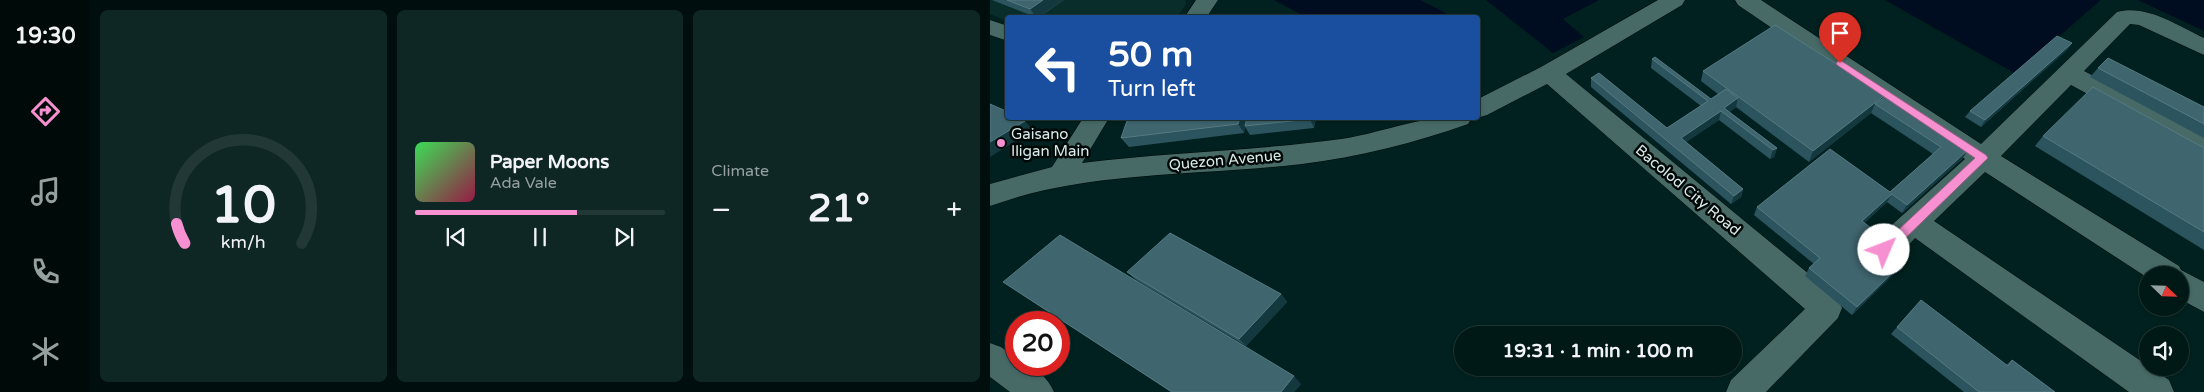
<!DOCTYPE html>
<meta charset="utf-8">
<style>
body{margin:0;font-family:"Varela Round",sans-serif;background:#0e2624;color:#f1f3f6;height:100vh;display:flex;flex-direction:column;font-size:19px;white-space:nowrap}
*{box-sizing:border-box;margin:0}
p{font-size:16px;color:#95a0a1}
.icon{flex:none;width:28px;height:28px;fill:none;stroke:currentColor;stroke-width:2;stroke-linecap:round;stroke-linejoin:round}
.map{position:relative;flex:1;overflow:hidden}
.drawer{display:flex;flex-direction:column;gap:10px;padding:10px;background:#000e0d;width:900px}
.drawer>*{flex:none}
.banner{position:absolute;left:15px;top:15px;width:475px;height:105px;border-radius:5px;box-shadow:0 1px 4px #0004,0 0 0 1px #223836;background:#1a4fa0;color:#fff;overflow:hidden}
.needle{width:32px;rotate:113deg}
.fabs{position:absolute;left:1149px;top:266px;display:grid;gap:10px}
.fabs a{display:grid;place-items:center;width:50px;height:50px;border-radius:50%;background:#001917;box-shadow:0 1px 4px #0004,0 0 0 1px #223836;font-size:25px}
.speed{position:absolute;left:15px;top:311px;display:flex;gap:10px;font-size:25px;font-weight:700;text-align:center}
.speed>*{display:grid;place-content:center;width:65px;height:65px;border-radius:50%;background:#001917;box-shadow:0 1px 4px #0004,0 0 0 1px #223836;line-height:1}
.speed .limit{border:8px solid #d22;background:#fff;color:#111}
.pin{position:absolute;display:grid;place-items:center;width:42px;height:42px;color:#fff;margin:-51px -21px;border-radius:50% 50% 50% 0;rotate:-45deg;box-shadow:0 0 5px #0007}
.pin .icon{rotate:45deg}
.me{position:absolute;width:55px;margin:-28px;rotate:46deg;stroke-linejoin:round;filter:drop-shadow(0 0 4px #0008)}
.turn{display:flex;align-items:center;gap:18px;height:105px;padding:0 20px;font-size:22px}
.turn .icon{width:65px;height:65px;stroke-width:2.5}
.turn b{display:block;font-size:35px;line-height:42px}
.big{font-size:38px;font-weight:700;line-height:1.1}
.drawer .card{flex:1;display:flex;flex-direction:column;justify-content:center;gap:8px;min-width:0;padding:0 18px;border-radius:8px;background:#0e2624}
.drawer .dial{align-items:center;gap:0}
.dial svg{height:130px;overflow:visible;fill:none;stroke:#223836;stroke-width:7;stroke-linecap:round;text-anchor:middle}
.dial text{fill:#f1f3f6;stroke:none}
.song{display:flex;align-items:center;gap:15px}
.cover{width:60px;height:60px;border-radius:8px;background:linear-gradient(135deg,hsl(130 70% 55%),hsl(340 70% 35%))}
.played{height:5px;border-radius:2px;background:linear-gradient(90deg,#f690d0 65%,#223836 65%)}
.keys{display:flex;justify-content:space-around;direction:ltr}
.heat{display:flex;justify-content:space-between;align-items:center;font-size:28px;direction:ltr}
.drawer .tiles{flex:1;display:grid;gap:10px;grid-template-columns:repeat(3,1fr)}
.trip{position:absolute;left:464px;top:326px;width:288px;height:50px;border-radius:25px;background:#001917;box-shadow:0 1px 4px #0004,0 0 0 1px #223836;font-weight:700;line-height:50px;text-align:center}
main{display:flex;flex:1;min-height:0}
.tabs{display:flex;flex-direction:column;width:90px;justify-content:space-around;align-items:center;background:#000a09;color:#95a0a1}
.tabs .icon{width:35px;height:35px}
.tabs .selected{color:#f690d0}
.tabs b{font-size:22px;color:#f1f3f6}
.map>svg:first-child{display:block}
</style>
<main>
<nav class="tabs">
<b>19:30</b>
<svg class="icon selected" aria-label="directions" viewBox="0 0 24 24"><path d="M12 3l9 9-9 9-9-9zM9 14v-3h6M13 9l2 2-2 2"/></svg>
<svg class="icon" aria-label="music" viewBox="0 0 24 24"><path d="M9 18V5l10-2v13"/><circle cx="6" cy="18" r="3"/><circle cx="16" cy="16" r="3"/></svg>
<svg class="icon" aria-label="phone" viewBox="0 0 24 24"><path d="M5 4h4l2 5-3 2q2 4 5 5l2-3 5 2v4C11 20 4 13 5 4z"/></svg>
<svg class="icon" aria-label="climate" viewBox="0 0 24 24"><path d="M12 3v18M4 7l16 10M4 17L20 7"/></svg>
</nav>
<section class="drawer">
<div class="tiles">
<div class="card dial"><svg viewBox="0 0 100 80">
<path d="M14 69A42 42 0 1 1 86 69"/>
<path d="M14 69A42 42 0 0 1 9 57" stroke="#f690d0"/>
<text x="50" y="56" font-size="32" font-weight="700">10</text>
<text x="50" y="72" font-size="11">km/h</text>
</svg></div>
<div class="card">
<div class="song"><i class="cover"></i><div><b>Paper Moons</b><p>Ada Vale</p></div></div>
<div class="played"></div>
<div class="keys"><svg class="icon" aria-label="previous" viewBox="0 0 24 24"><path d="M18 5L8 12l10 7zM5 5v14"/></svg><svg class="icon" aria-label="pause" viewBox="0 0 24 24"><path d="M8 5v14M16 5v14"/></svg><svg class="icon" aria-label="next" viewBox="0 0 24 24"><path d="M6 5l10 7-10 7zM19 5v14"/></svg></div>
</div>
<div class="card"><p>Climate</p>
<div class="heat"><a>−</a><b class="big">21°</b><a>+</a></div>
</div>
</div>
</section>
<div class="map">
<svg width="1214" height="392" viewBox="0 0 1214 392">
<rect width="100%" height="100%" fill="#00211f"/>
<polygon fill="#082d2a" points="0,0 195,0 196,4 187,17 18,18 17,21 0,14"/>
<g fill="#000c20">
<polygon points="284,0 430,0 454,12 460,17 316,17"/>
<polygon points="496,0 609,0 573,19 594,37 563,53"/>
<polygon points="895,0 1111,0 1026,74"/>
<polygon points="1148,0 1214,0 1214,31"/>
</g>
<polygon fill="#00211f" points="892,0 1026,74 1111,0 1113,0 1028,76 1025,76"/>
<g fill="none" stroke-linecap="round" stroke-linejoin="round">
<defs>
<g id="minor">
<polygon points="206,0 228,0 216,18 194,18"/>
<polygon points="668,0 695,0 692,5 576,74 848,298 852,308 848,318 776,392 736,392 741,380 815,309 557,84 497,115 487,118 488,99 551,67"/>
<path d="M 745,0 L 771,0 L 991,144 L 1127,12 C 1157,4 1188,26 1214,38 L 1214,55 L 1149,25 L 1140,24 L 1094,71 L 1214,133 L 1214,155 L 1205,152 L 1081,85 L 1011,156 L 1189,266 L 1191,270 L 1214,282 L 1214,312 L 1190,299 L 1190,275 L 1158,275 L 1158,278 L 995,172 L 944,221 L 1179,380 L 1184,392 L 1139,392 L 925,238 C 912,252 904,266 884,259 L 879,250 L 884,241 L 975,159 L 748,5 Z"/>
<polygon points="0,20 18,26 18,41 0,35"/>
<path d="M 93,118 L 119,118 L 92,163 C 178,152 265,151 351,139 C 393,133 439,112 482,118 L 478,124 C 424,143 369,157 312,164 C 227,174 139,172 55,190 C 36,194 18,200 0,206 L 0,184 L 62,167 Z"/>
<path d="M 0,343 L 11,347 L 26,358 L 26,365 C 44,365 57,376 64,392 L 20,392 L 0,377 Z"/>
</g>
</defs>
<use href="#minor" stroke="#000908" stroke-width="1"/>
<use href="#minor" fill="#476a66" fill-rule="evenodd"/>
</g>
<g fill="#2c545f">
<polygon points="2,0 74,0 48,18"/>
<polygon points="1082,43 1077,50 991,127 975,117 980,111"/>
<polygon points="662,59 721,99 728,94 711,81 713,71 895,97 978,150 972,159 912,213 897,202 874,223 919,257 913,265 862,315 815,276 819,268 824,264 764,215 767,207 900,192 943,154 881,113 819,162 746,107 739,112 787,148 784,157 780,159 729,120 696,142 753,189 751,197 741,204 601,87 601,78 677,128 711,106 661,68"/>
<polygon points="1108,68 1214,107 1214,138 1100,77"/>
<polygon points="138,118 326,118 324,128 260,135 255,127 254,133 139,147 131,138"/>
<polygon points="1053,136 1214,148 1214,250 1045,146"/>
<polygon points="137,272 291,294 297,302 256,346 146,280"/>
<polygon points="13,282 311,384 304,392 181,392"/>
<polygon points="907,327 1016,365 1022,360 1065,392 974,392 901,334"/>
</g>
<g fill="#13393f">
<polygon points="53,0 74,0 47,18 40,9"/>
<polygon points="1082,43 1077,50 991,127 995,120"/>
<polygon points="895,95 890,106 885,104 881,113 819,162 823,151"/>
<polygon points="748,98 746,107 736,115 734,108"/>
<polygon points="731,111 729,120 689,147 691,138"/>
<polygon points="250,118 257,118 254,133 248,124"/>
<polygon points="320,118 326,118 324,128 320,119"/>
<polygon points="35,121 43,130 0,157 0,142"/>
<polygon points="787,148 784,157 780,159 783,150"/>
<polygon points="978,150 972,159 912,213 917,205"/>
<polygon points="753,189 751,197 741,204 744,196"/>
<polygon points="902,194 897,202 867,230 872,221"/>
<polygon points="919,257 913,265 862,315 867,307"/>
<polygon points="291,294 297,302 256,346 249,339"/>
<polygon points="304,376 311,384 304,392 291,392"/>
</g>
<g fill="#3f656e" stroke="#577a82">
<polygon points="17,0 53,0 40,9"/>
<polygon points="785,25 895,95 823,151 713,71"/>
<polygon points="1067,36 1082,43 995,120 980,111"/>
<polygon points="665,57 721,99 736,89 748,98 734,108 787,148 783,150 731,111 691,138 753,189 744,196 601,78 609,73 677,128 718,101 662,59"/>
<polygon points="1118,58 1214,107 1214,124 1108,68"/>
<polygon points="1103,87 1214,148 1214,232 1053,136"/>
<polygon points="895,97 978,150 917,205 902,194 872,221 919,257 867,307 819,268 830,258 767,207 840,149 900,192 951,147 885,104"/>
<polygon points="0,104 18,112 18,118 28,118 35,121 0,142"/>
<polygon points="138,118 250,118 248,124 131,138"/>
<polygon points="257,118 320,118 320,119 255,126"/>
<polygon points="180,233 291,294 249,339 137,272"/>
<polygon points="70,235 304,376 291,392 182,392 13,282"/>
<polygon points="931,300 1018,366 1022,360 1065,392 989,392 907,327"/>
</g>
<polygon fill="#f690d0" stroke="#a05e87" points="850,60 996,155 998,158 899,254 890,254 888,250 890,247 985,158 847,65 846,63"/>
<circle fill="#f690d0" stroke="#000807" stroke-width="2" cx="11" cy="143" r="5"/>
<g text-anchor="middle" stroke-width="5" stroke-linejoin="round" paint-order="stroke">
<g font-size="15" fill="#d9ecea" stroke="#000807" text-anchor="start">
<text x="21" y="139">Gaisano<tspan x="21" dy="17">Iligan Main</tspan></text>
</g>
<g font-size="15" fill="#d9ecea" stroke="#000807">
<text transform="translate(235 160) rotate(-5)" y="5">Quezon Avenue</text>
<text transform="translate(698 190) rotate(40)" y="5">Bacolod City Road</text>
</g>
</g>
</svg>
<div class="fabs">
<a><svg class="needle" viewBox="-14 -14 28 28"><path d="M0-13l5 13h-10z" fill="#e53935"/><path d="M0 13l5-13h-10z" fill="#95a0a1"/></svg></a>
<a><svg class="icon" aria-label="sound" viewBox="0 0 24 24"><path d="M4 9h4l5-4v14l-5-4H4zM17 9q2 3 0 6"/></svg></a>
</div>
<div class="speed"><div class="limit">20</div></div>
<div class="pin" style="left:850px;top:63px;background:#d93025"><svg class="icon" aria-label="arrive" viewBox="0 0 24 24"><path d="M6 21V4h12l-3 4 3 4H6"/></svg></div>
<svg class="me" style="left:894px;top:250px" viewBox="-20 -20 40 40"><circle r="19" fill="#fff"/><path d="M0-13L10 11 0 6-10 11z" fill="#f690d0"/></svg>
<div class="trip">19:31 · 1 min · 100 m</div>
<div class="banner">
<div class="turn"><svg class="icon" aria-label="left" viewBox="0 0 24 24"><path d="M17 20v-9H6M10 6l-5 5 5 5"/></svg><div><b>50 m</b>Turn left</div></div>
</div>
</div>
</main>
